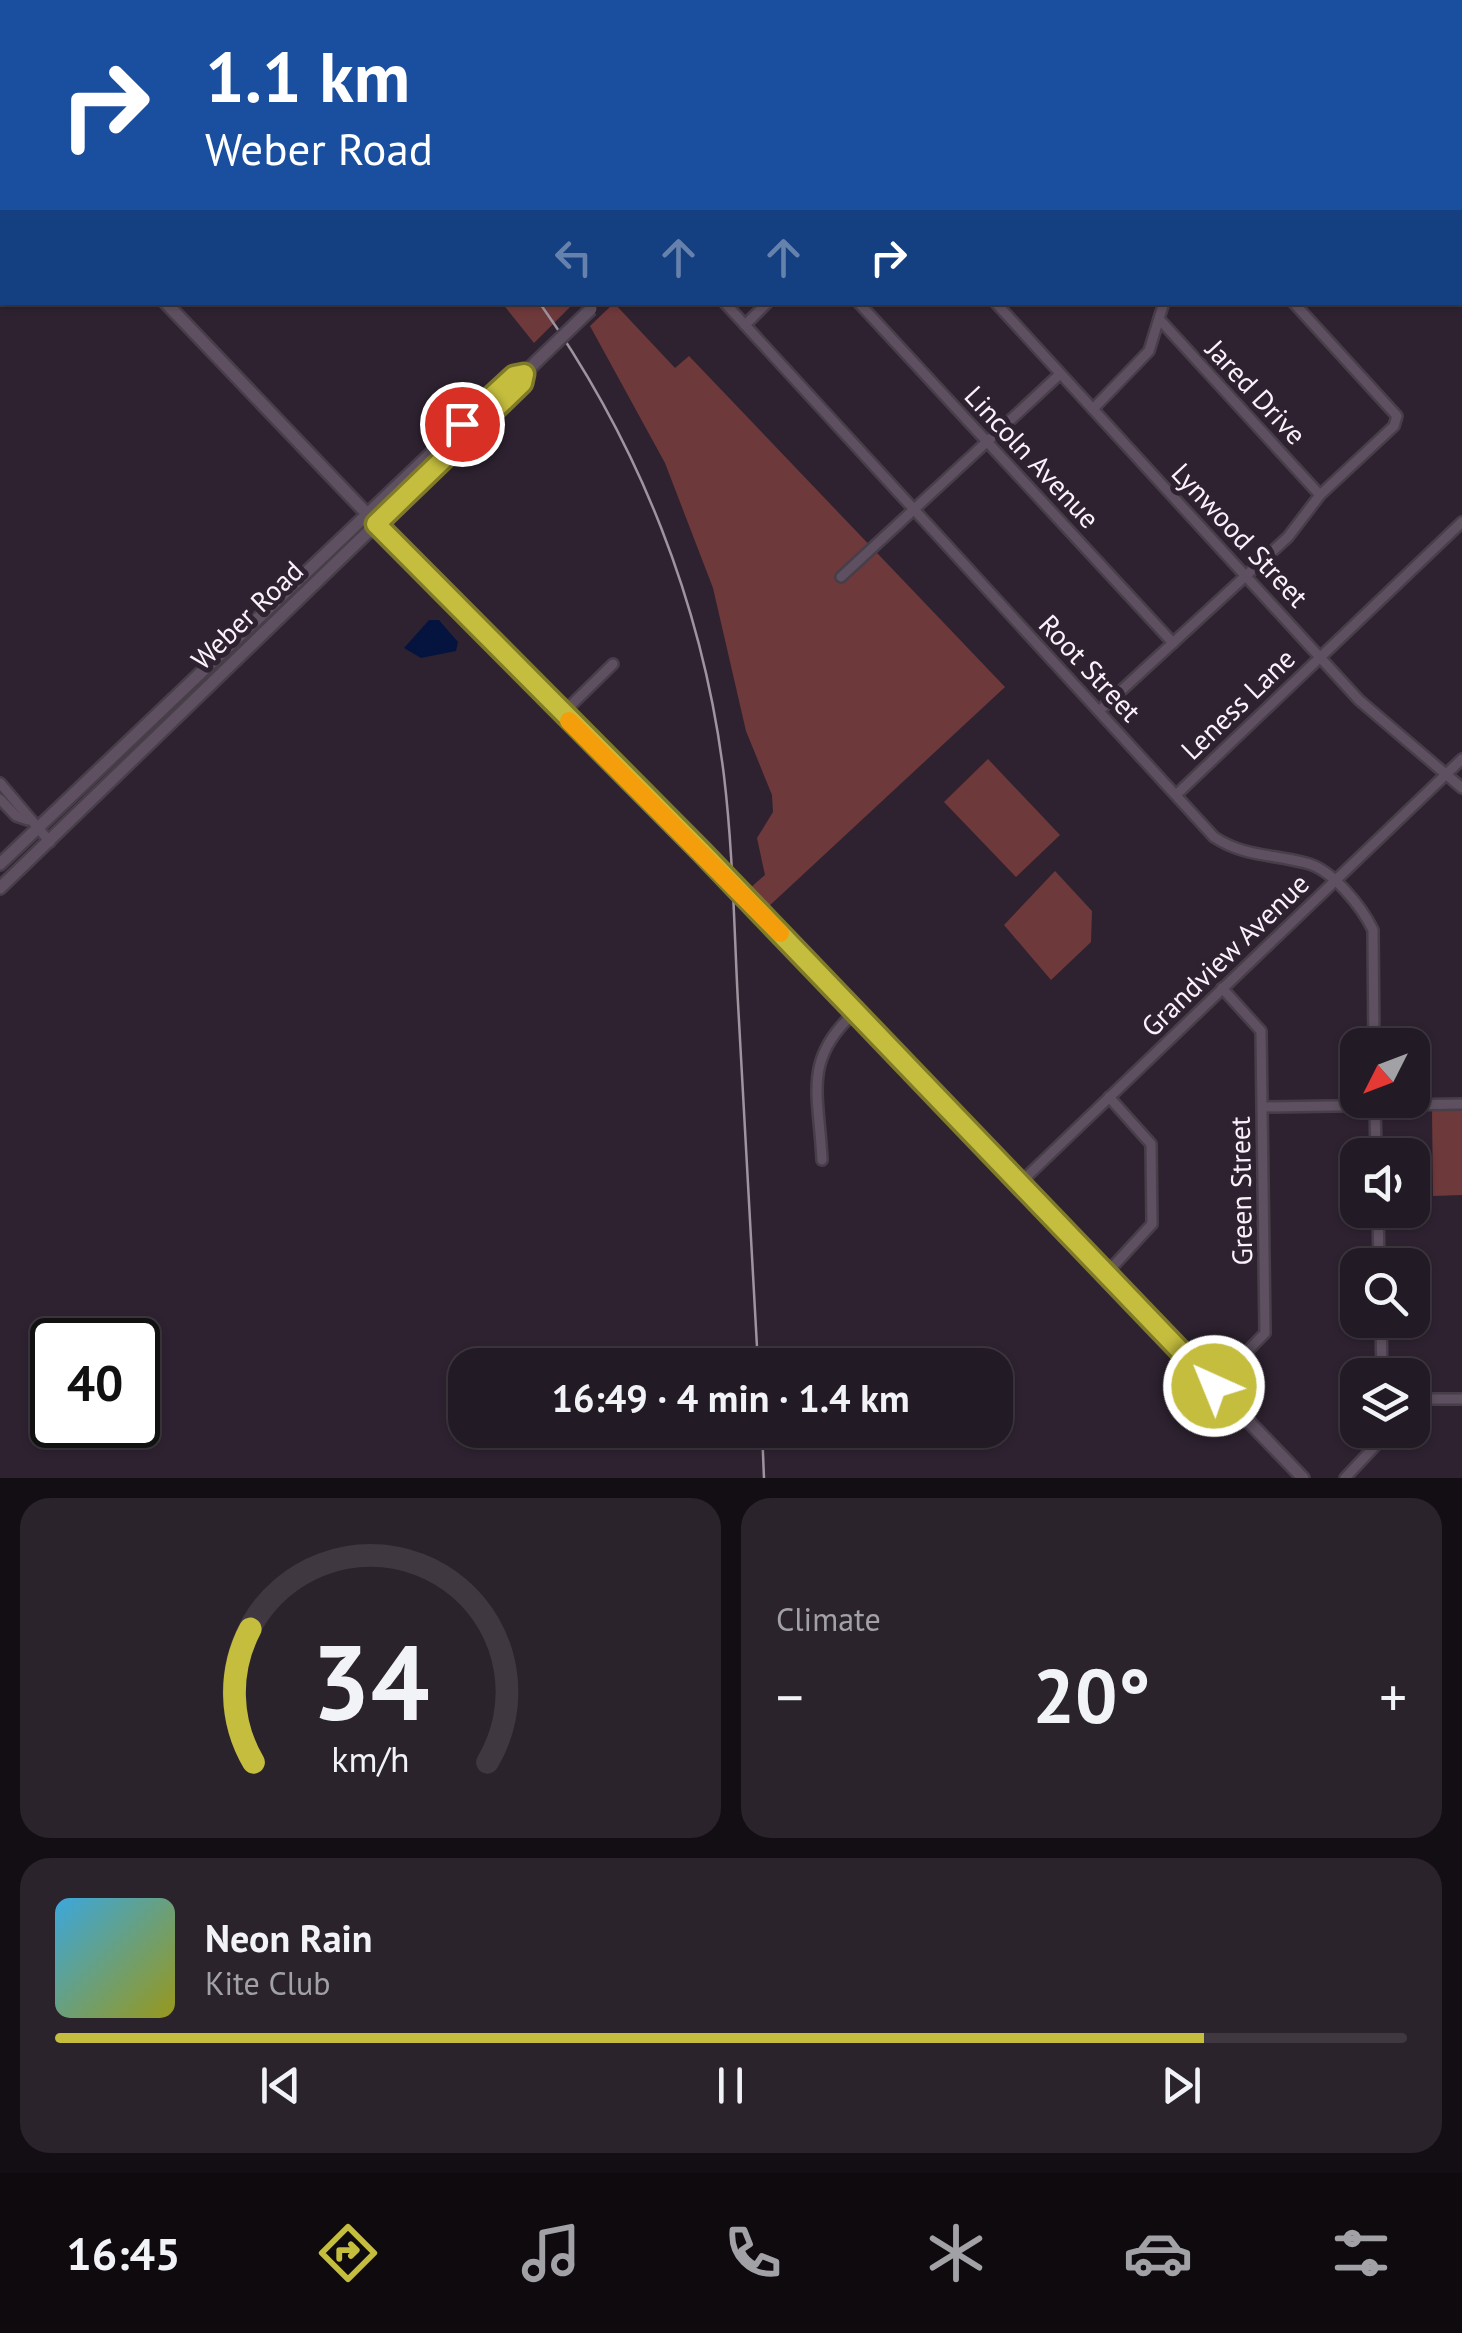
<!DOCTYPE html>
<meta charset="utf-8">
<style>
body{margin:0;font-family:"PT Sans",sans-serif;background:#2a232c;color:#f1f3f6;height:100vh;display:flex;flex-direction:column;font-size:38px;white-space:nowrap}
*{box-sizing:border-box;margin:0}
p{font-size:32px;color:#a2a1a6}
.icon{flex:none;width:55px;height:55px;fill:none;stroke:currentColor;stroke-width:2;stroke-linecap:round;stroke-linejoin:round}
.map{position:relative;height:1478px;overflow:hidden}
.drawer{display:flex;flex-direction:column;gap:20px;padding:20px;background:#130e14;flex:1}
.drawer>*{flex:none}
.banner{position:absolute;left:0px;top:0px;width:1462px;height:305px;box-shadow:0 2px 8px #0004,0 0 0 2px #3f3841;background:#1a4fa0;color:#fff;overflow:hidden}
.needle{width:65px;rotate:228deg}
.tools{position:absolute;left:1340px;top:1028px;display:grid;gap:20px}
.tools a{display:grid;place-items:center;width:90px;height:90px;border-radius:20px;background:#221a24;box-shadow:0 2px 8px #0004,0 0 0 2px #3f3841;font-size:50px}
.speed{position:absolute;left:30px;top:1318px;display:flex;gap:20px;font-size:50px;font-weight:700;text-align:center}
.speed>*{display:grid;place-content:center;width:130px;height:130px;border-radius:50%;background:#221a24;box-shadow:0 2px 8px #0004,0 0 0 2px #3f3841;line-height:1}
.speed .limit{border:5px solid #111;border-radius:15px;background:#fff;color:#111}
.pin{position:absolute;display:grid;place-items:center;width:85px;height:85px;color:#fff;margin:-42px;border:5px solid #fff;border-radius:50%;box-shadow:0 2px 10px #0007}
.me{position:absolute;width:110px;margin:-55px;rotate:316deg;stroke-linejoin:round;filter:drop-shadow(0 0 8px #0008)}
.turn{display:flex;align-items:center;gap:35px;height:210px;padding:0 40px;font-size:45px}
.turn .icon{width:130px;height:130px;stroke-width:2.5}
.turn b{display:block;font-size:70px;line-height:85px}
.lanes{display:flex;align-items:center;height:95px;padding:0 40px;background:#0003;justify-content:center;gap:50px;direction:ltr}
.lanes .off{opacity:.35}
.big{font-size:75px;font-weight:700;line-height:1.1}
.drawer .tile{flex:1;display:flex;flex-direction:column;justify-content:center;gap:15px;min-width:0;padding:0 35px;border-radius:30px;background:#2a232c}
.drawer .dial{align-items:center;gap:0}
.dial svg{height:260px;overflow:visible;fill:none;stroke:#3f3841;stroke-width:7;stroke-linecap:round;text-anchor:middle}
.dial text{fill:#f1f3f6;stroke:none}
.song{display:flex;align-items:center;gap:30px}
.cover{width:120px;height:120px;border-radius:15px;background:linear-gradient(135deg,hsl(200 70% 55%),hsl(60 70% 35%))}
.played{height:10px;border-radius:5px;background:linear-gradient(90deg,#c4bd3e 85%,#3f3841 85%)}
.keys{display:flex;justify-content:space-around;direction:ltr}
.heat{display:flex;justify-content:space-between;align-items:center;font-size:55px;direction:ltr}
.drawer .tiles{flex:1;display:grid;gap:20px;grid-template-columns:1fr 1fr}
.tile:last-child{grid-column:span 2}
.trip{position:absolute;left:448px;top:1348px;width:565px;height:100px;border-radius:30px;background:#221a24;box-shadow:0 2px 8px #0004,0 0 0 2px #3f3841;font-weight:700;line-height:100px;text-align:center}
.tabs{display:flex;height:160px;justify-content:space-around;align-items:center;background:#0e0a0e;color:#a2a1a6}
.tabs .icon{width:70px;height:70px}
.tabs .selected{color:#c4bd3e}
.tabs b{font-size:45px;color:#f1f3f6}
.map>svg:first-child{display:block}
</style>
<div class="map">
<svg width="1462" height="1478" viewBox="0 0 1462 1478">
<rect width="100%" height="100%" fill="#2e2230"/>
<g fill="#6e393b">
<polygon points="574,303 534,343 502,303 574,302"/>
<polygon points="614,303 675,368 689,356 1005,687 768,907 750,888 765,875 757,838 773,812 772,795 746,731 713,588 665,463 590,326"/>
<polygon points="988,759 1060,835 1016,877 944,802"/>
<polygon points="1055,871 1092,911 1091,942 1051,980 1004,925"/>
<polygon points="1432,1109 1462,1110 1462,1195 1433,1196"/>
</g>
<polygon fill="#04143f" points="429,620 439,620 458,642 456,651 421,658 404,648"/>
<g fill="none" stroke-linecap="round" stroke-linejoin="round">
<defs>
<g id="street">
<polyline points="447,0 450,2"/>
<polyline points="648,0 649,2"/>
<polyline points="0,155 2,152"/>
<polyline points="1460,209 1462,209"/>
<path d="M 724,302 L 1214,837 C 1244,857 1273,854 1306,863 C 1332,869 1362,907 1373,930 L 1374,1045"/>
<polyline points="858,302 1173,643"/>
<polyline points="995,302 1359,700 1462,788"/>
<polyline points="1160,320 1320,495"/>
<polyline points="745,325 768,302"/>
<polyline points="1093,409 1149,351 1164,302"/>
<polyline points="841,577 1060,374"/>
<polyline points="1099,711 1288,537 1320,495 1394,426 1397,416 1293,302"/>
<polyline points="562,714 613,664"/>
<polyline points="0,783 50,842"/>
<polyline points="1176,795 1462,522"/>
<polyline points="0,799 16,816 28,820"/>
<polyline points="1375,1103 1376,1155"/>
<polyline points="1263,1107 1462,1104"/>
<path d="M 822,1160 C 819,1094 802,1060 855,1012"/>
<polyline points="1020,1183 1462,759"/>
<polyline points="1378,1210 1379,1265"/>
<polyline points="1106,1274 1152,1224 1151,1144 1109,1097"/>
<polyline points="1381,1320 1382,1375"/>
<polyline points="1214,1386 1265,1333 1261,1031 1222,988"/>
<polyline points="1412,1399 1462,1399"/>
<polyline points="1345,1478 1376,1445 1378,1430"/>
</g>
<g id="secondary">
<polyline points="911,2 914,0"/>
<polyline points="0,128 2,130"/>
<polyline points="165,302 452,603 702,852"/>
<polyline points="0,864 462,424 514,376 524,374"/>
<polyline points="0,888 522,383 524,374 538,360"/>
<polyline points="767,920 1303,1478"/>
</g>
</defs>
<use href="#street" stroke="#483e4a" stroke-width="14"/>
<use href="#secondary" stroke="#483e4a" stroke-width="16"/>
<use href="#street" stroke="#5e5060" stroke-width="9"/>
<use href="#secondary" stroke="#5e5060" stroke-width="11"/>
<g stroke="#9e949f" stroke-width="2.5">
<polyline points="268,0 271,2"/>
<path d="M 539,302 C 639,443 703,605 724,776 C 733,851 734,927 738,1003 C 745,1123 751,1244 758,1365"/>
<polyline points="762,1430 764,1478"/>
</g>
<defs>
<g id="secondary-bridge">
<polyline points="538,360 591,309"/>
<polyline points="702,852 767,920"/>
</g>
</defs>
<use href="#secondary-bridge" stroke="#483e4a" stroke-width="16" stroke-linecap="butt"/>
<use href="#secondary-bridge" stroke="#5e5060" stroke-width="11"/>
</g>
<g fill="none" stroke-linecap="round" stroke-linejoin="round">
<defs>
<polyline id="route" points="462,424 514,376 524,374 522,383 376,524 702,852 1214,1386"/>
</defs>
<use href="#route" stroke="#7f7b28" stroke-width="25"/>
<use href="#route" stroke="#c4bd3e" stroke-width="18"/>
<polyline stroke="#f59e0b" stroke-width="18" points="569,721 780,933"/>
</g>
<g text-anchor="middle" stroke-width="10" stroke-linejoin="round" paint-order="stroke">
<g font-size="28" fill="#faf2fb" stroke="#2e2230">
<text transform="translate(1256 392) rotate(47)" y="10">Jared Drive</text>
<text transform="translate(1032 457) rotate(47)" y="10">Lincoln Avenue</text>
<text transform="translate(1240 535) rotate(47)" y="10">Lynwood Street</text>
<text transform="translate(247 615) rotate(-44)" y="10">Weber Road</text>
<text transform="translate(1090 668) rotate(47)" y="10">Root Street</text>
<text transform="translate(1238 704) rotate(-44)" y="10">Leness Lane</text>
<text transform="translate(1225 955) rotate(-44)" y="10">Grandview Avenue</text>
<text transform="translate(1241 1191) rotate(-91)" y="10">Green Street</text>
</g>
</g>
</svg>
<div class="tools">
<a><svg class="needle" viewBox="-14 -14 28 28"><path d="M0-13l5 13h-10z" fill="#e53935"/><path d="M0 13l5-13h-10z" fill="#a2a1a6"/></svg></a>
<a><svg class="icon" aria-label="sound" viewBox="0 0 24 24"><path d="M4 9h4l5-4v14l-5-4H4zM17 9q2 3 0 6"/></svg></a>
<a><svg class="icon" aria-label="search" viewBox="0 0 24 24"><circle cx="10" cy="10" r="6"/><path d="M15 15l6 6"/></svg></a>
<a><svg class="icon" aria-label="layers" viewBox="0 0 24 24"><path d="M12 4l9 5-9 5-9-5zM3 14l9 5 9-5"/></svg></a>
</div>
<div class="speed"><div class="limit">40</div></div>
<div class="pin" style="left:462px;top:424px;background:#d93025"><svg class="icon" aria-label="arrive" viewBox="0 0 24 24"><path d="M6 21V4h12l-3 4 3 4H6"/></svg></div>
<svg class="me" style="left:1214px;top:1386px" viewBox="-20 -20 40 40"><circle r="17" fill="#c4bd3e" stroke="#fff" stroke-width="3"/><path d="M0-11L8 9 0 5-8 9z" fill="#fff"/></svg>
<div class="trip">16:49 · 4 min · 1.4 km</div>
<div class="banner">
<div class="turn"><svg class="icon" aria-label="right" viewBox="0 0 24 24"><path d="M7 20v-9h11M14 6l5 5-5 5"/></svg><div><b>1.1 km</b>Weber Road</div></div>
<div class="lanes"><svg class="icon off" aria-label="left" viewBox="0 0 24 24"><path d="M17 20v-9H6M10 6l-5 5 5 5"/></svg><svg class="icon off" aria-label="ahead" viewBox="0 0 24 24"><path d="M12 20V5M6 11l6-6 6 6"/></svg><svg class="icon off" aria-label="ahead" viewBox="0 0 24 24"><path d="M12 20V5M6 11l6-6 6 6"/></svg><svg class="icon" aria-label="right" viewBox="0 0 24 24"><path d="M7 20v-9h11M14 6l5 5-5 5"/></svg></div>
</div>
</div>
<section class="drawer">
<div class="tiles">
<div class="tile dial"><svg viewBox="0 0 100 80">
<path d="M14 69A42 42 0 1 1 86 69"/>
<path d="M14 69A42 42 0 0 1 13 28" stroke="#c4bd3e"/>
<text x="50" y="56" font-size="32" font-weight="700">34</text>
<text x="50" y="72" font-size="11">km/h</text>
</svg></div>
<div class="tile"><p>Climate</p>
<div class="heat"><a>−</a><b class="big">20°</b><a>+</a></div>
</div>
<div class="tile">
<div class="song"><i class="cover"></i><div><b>Neon Rain</b><p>Kite Club</p></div></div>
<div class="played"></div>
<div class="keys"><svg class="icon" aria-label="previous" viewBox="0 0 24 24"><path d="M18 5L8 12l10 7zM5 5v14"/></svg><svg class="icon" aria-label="pause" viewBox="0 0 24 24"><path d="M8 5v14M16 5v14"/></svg><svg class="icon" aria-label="next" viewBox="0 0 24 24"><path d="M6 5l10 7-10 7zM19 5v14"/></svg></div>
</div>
</div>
</section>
<nav class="tabs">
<b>16:45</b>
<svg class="icon selected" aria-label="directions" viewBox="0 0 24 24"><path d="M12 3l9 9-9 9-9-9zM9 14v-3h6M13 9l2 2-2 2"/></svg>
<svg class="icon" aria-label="music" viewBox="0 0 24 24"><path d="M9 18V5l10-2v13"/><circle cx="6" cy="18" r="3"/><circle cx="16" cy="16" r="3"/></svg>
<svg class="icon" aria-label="phone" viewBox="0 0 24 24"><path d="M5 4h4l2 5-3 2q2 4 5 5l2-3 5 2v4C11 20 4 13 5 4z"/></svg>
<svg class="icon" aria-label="climate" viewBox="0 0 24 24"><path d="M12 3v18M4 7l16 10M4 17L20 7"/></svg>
<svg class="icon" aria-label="car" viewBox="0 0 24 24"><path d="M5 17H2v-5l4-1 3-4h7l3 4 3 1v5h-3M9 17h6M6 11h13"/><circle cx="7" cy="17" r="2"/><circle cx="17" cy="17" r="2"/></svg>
<svg class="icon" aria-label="filters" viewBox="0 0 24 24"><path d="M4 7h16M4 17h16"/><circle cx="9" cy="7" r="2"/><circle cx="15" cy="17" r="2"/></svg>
</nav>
